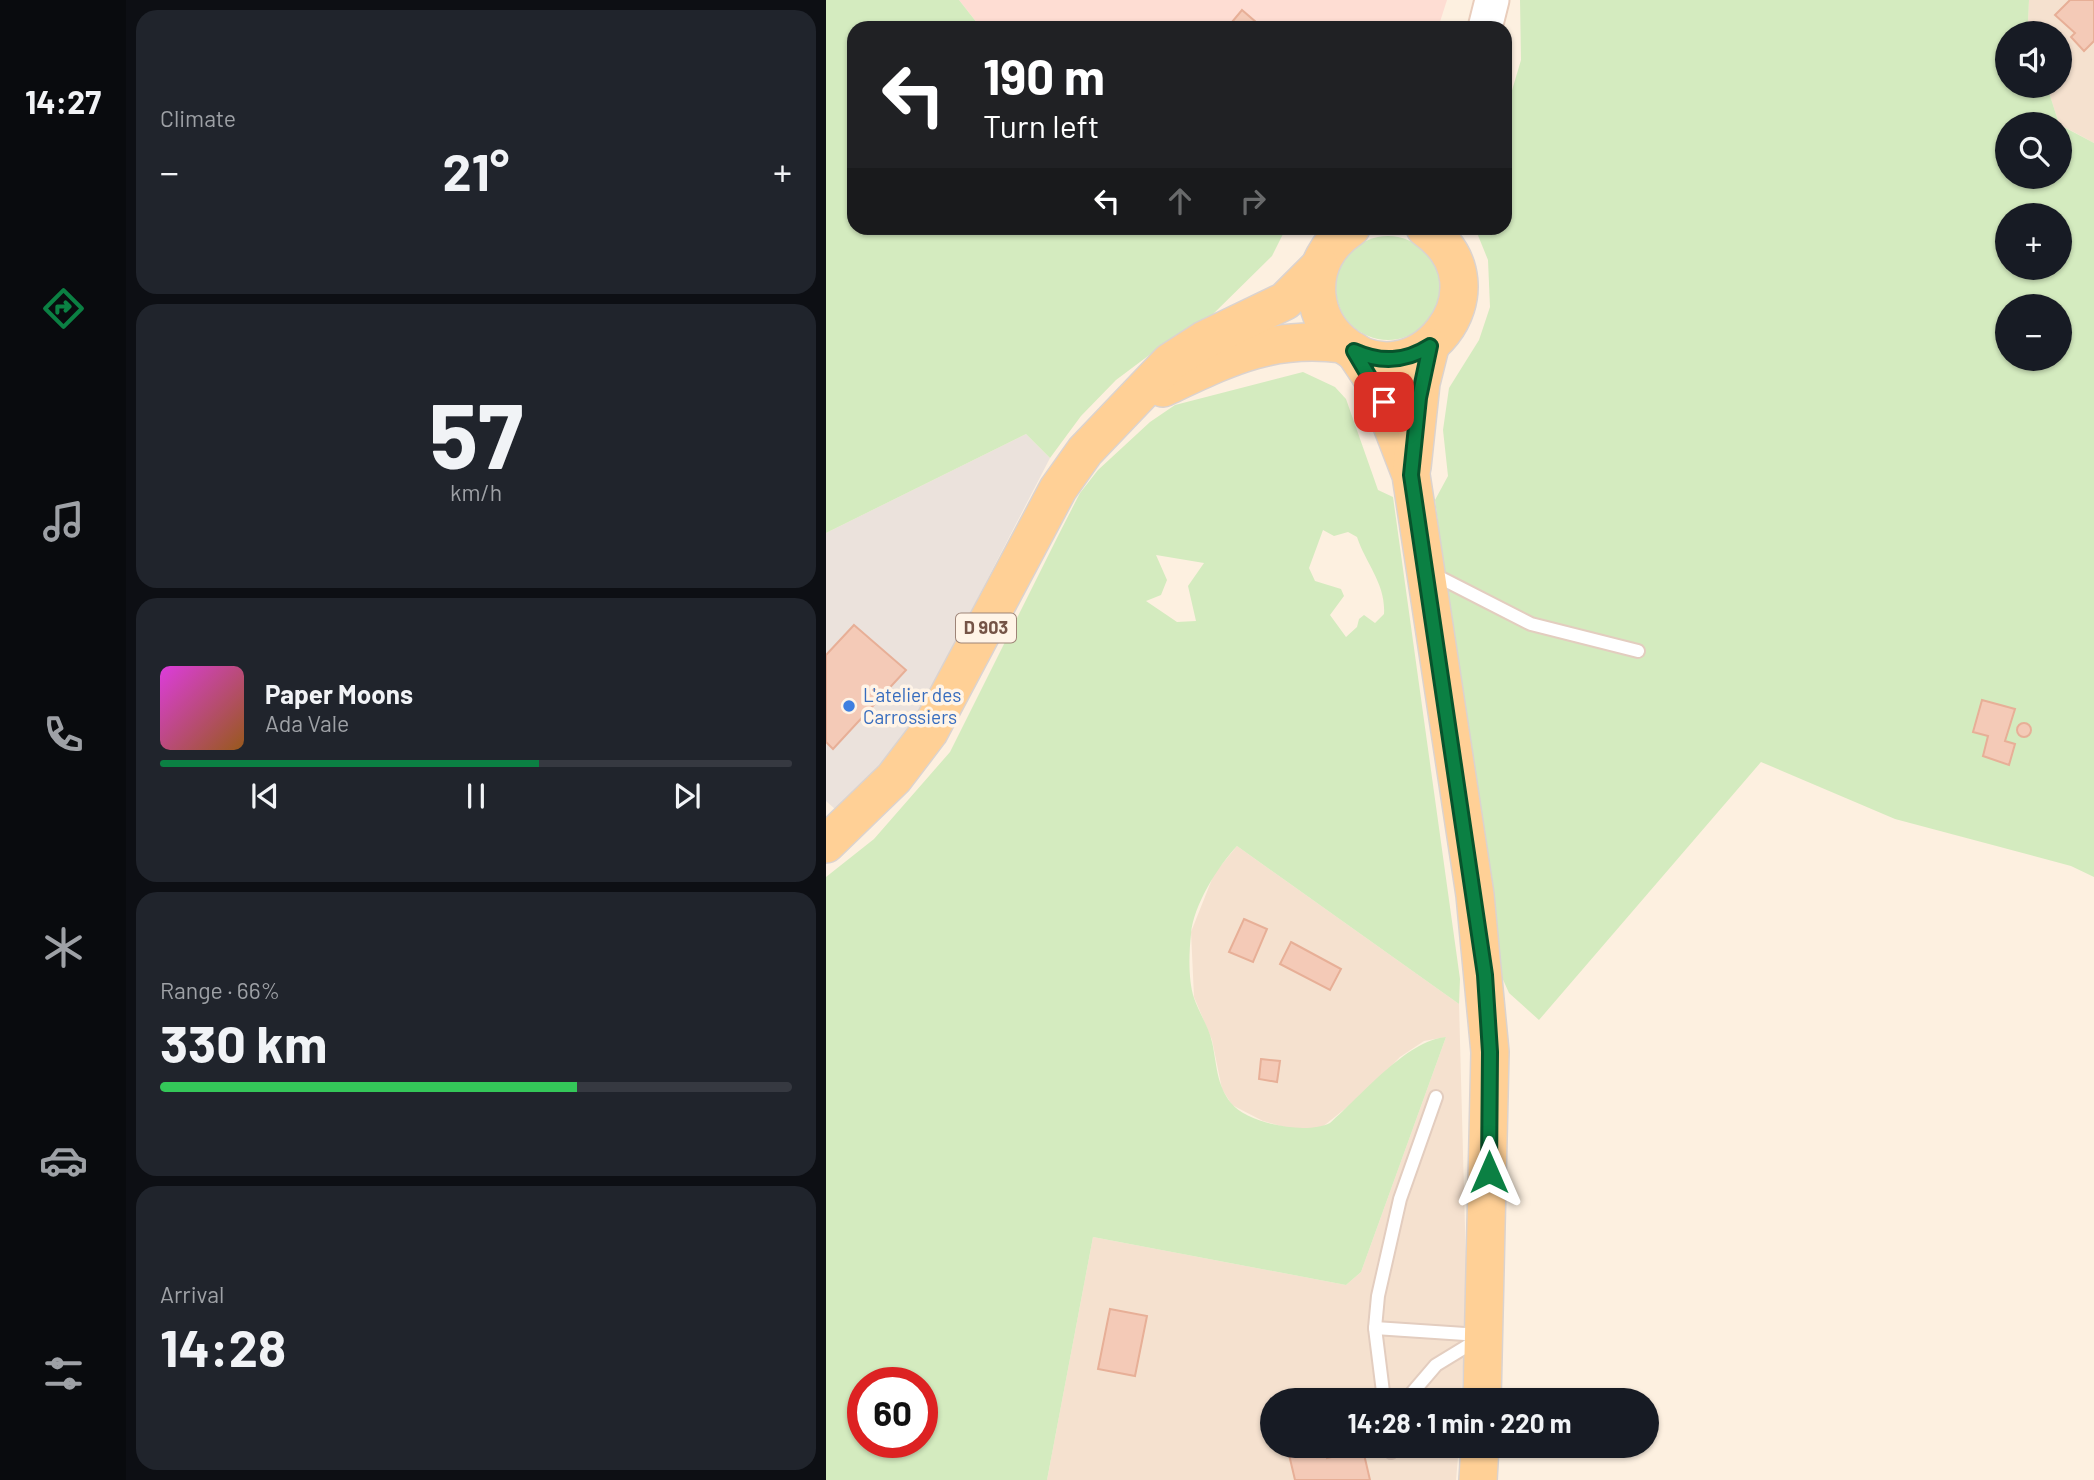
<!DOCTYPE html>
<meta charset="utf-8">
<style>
body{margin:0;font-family:Barlow,sans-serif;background:#20242c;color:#f1f3f6;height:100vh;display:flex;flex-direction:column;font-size:26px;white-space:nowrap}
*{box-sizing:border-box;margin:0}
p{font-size:23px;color:#9ea1a6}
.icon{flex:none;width:38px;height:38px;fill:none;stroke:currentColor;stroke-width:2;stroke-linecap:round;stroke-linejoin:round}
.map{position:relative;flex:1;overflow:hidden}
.sheet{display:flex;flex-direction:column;gap:10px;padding:10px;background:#0d0f14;width:700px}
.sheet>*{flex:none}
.hud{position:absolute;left:21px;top:21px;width:665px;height:214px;border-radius:21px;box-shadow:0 2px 5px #0004;background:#202124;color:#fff;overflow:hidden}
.buttons{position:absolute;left:1169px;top:21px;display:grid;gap:14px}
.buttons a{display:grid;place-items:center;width:77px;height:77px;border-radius:50%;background:#171b24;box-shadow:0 2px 5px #0004;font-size:35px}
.speed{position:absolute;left:21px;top:1367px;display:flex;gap:14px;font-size:35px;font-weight:700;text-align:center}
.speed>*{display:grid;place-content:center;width:91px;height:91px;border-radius:50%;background:#171b24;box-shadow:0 2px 5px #0004;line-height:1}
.speed .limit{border:10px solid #d22;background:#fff;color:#111}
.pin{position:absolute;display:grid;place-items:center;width:60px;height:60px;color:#fff;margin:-30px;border-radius:14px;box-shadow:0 4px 10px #0006}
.me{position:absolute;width:77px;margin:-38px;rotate:0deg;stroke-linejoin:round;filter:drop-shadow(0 0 5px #0008)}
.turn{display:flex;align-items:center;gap:24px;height:147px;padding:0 21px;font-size:32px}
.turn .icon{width:91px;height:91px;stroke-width:2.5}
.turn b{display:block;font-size:49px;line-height:60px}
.lanes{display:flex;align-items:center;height:66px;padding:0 21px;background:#0003;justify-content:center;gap:35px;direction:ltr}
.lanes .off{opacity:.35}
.big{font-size:52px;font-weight:700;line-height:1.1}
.sheet .widget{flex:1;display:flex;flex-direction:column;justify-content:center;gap:10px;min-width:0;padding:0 24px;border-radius:21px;background:#20242c}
.sheet .dial{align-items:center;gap:0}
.dial b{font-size:91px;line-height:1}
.song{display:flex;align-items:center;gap:21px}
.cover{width:84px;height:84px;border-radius:10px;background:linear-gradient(135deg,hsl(300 70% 55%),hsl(30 70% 35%))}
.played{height:7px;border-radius:4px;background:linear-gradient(90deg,#0b8043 60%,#363941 60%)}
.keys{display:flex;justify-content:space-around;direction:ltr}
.heat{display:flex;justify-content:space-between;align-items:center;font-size:38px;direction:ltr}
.charge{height:10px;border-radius:5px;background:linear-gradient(90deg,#34c759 66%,#363941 0)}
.trip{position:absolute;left:434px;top:1388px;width:399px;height:70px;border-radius:35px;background:#171b24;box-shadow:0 2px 5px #0004;font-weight:700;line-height:70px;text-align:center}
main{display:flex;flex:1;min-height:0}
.menu{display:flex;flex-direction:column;width:126px;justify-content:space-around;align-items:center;background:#090b0e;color:#9ea1a6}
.menu .icon{width:49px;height:49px}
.menu .current{color:#0b8043}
.menu b{font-size:32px;color:#f1f3f6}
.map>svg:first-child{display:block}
</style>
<main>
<nav class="menu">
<b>14:27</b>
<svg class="icon current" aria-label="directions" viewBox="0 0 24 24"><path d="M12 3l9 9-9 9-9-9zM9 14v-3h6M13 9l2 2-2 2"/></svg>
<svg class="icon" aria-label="music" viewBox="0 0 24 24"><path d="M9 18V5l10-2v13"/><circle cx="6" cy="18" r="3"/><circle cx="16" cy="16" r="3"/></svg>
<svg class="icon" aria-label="phone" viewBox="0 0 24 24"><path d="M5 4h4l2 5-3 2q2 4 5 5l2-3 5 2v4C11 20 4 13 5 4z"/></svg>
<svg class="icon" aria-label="climate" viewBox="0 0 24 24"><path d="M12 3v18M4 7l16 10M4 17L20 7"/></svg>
<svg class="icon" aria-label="car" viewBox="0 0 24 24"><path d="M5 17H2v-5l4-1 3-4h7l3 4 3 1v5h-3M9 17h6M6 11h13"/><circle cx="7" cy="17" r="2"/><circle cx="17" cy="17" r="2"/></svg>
<svg class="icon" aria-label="filters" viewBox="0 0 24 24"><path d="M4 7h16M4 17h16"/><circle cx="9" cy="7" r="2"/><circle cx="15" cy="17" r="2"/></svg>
</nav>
<section class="sheet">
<div class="widget"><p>Climate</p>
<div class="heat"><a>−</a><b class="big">21°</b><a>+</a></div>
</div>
<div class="widget dial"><b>57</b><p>km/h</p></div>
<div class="widget">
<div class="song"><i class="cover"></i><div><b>Paper Moons</b><p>Ada Vale</p></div></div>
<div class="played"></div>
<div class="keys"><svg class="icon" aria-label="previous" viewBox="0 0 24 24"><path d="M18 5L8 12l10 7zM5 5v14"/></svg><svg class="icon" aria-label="pause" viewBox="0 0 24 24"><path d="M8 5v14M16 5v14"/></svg><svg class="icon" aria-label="next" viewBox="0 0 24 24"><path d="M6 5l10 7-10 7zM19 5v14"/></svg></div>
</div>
<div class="widget"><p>Range · 66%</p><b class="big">330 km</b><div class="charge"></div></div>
<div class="widget"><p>Arrival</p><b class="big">14:28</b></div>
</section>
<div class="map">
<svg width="1268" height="1480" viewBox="0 0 1268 1480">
<rect width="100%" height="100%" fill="#fdf0e0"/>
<g fill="#f5e1cf">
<polygon points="1203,0 1268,0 1268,143 1233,124 1221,86 1234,86 1234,33 1205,33 1202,23"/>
<polygon points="411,846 633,1004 641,1303 635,1400 446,1400 446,1446 633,1446 630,1480 221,1480 267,1237 520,1285 535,1272 620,1037 598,1041 574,1057 540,1092 495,1128 462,1128 437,1121 406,1105 396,1089 386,1040 368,997 365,932 388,874"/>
</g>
<polygon fill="#feddd3" points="133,0 621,0 612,28 155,28"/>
<polygon fill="#ebe2dc" points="200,434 224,458 92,714 64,754 10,810 0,801 0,533"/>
<g fill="#d4ebbf" fill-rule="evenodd">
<polygon points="0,0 133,0 155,28 28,28 28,228 460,228 446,256 380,321 330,350 290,380 255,416 224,458 200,434 0,533"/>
<path d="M 694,0 L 1203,0 L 1202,23 L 1205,33 L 1181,33 L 1181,86 L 1221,86 L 1233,124 L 1181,124 L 1181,177 L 1234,177 L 1234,125 L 1268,143 L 1268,877 L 1245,866 L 1069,819 L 935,762 L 713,1020 L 683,993 L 670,964 L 609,500 L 622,476 L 617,430 L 623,388 L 653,340 L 664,307 L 662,260 L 649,228 L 679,228 L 679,114 L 695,60 ZM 1181,215 L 1234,215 L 1234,268 L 1181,268 ZM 1181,306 L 1234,306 L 1234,359 L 1181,359 Z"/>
<circle cx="562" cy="288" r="52"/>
<path d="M 477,372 L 509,387 L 520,399 L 552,490 L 567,497 L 634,979 L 633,1004 L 411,846 C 392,866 367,906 365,934 C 363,954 362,979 368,998 C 373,1013 383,1027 386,1042 C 391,1064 390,1084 405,1103 C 422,1124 480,1135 504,1123 C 535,1096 581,1040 620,1037 L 535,1272 L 520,1285 L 267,1237 L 221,1480 L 0,1480 L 0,877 L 48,839 L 124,752 L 233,534 L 254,493 L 272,470 L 324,422 L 349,405 ZM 497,530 L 508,536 L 522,532 L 531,537 C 540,564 560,584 558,614 L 549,623 L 538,615 L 533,619 L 531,627 L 520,637 L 504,615 L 518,596 L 515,589 L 489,581 L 483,568 ZM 330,555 L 378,563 L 362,586 L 370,621 L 351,622 L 320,601 L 335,595 L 341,580 ZM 96,1382 L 96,1442 L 37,1442 L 37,1382 Z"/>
</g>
<g fill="#f4cab7" stroke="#e7af97" stroke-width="2">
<polygon points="1244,0 1268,0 1268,41 1258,51 1245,37 1249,33 1229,15"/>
<polygon points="416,10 431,23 427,28 401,28"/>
<polygon points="28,625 80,670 7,749 0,742 0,655"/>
<polygon points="1156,700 1189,709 1179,741 1189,744 1183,765 1157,756 1162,736 1147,732"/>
<circle cx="1198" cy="730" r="7"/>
<polygon points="418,919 441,929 427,962 403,952"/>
<polygon points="465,942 515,969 504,990 454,964"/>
<polygon points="435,1059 454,1061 451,1082 433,1079"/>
<polygon points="284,1309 321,1316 309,1376 272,1369"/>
<polygon points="461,1446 498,1446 501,1458 537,1450 544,1480 469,1480"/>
</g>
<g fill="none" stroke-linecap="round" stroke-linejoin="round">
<defs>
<g id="lane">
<polyline points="607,574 705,624 812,651"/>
<polyline points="549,1328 654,1335"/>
<polyline points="558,1400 549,1328 552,1296 574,1199 610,1097"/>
<polyline points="580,1400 610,1365 651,1340"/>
<polyline points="564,1446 565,1452"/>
</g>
<polyline id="secondary" points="659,28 666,0"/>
<g id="primary">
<path d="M 525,228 C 502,243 488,267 491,296 C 493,314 501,330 515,342 C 587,407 686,288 599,228"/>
<polyline points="528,351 550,384 585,475 649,895 664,1052 656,1400"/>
<path d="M 337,388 C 401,358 444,335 516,344"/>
<polyline points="586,467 595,383 604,347"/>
<polyline points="0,844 68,778 103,732 232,489 259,451 344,362 378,340 459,301 494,266"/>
<polyline points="652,1480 654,1446"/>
</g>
</defs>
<use href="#lane" stroke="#e3cdbf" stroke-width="16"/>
<use href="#secondary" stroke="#e9cdbc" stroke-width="37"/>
<use href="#primary" stroke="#dbd3cf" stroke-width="40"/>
<use href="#lane" stroke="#fff" stroke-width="12"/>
<use href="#secondary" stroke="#fff" stroke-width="33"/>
<use href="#primary" stroke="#ffd096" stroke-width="37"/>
</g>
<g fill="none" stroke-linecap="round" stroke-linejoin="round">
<defs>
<path id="route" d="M 558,402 L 528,351 C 555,363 579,362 604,346 L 593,398 L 585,475 L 659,975 L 664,1052 L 663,1172"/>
</defs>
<use href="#route" stroke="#07532c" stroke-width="18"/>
<use href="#route" stroke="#0b8043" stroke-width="12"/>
</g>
<circle fill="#3f7fe0" stroke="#fff4e7" stroke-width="2.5" cx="23" cy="706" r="7"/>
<g text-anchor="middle" stroke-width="7" stroke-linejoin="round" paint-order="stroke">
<rect fill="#fff4e7" stroke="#9e8477" stroke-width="2" x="130" y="613.5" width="60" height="29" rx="5"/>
<g font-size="18" font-weight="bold" fill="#755447">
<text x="160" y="634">D 903</text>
</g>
<g font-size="19" fill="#366cbe" stroke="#fff4e7" text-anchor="start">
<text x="37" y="702">L'atelier des<tspan x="37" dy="22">Carrossiers</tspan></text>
</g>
</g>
</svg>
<div class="buttons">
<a><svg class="icon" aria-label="sound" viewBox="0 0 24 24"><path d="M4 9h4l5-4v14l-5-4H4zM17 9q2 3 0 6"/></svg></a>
<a><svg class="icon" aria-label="search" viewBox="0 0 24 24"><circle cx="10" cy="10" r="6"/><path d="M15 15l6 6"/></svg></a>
<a>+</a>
<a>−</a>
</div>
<div class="speed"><div class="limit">60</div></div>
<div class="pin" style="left:558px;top:402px;background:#d93025"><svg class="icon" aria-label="arrive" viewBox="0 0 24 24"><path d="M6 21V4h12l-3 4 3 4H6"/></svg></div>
<svg class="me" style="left:663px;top:1172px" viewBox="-20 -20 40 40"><path d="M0-17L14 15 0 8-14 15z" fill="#0b8043" stroke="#fff" stroke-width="4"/></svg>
<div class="trip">14:28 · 1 min · 220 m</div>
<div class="hud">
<div class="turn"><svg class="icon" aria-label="left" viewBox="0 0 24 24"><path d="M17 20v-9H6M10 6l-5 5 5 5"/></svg><div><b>190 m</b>Turn left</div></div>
<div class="lanes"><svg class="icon" aria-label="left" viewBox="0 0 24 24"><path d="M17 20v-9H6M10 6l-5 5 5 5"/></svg><svg class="icon off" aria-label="ahead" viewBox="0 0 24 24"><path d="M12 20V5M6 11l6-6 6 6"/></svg><svg class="icon off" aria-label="right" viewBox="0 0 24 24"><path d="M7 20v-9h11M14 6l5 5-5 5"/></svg></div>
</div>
</div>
</main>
